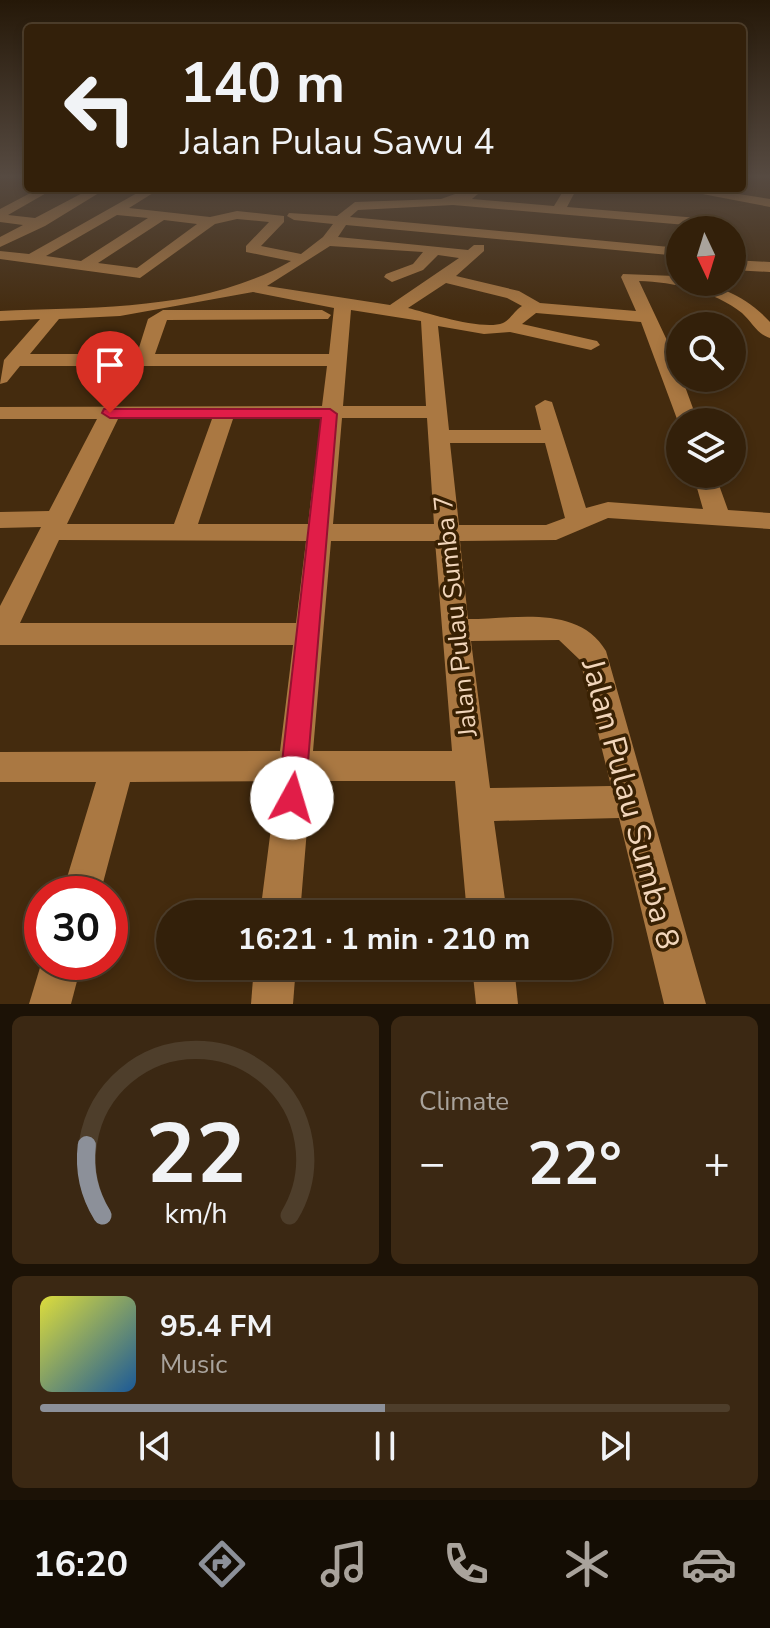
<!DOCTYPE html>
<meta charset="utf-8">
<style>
body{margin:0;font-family:"Nunito Sans",sans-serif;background:#3b2813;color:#f1f3f6;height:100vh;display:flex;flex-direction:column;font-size:30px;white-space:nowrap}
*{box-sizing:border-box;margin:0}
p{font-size:26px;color:#a9a39c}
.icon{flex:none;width:44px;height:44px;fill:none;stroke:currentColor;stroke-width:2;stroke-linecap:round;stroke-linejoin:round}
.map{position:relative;height:1004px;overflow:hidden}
.panel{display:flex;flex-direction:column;gap:12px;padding:12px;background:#1c1206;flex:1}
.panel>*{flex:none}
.banner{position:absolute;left:24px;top:24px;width:722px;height:168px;border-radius:8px;box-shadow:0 4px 12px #0003,0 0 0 2px #4e3e2b;background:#33200a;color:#f1f3f6;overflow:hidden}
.needle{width:52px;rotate:176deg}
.controls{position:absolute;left:666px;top:216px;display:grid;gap:16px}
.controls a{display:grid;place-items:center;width:80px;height:80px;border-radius:50%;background:#33200a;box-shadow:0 4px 12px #0003,0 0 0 2px #4e3e2b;font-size:40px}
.speed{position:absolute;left:24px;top:876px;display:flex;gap:16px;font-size:40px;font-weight:700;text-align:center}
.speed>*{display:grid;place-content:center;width:104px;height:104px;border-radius:50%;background:#33200a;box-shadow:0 4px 12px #0003,0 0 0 2px #4e3e2b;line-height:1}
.speed .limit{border:12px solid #d22;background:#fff;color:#111}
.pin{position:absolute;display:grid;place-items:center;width:68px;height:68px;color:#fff;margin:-82px -34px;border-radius:50% 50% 50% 0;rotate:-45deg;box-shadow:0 0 8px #0007}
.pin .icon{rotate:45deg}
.me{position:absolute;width:88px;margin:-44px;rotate:6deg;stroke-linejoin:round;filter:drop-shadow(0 0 6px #0008)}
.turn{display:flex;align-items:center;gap:28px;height:168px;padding:0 24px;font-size:36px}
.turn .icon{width:104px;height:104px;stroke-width:2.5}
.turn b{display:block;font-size:56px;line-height:68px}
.big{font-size:60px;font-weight:700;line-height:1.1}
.panel .card{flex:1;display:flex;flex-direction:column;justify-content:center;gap:12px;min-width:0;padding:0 28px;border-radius:12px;background:#3b2813}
.panel .dial{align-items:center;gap:0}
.dial svg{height:208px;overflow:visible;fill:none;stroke:#4e3e2b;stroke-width:7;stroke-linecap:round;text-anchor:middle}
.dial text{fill:#f1f3f6;stroke:none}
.song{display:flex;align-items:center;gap:24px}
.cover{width:96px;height:96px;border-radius:12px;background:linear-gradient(135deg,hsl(60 70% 55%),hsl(210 70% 35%))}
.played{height:8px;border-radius:4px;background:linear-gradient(90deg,#8c9099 50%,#4e3e2b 50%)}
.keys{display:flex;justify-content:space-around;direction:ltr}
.heat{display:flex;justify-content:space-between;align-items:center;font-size:44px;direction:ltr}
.panel .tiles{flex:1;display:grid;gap:12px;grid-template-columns:1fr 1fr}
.card:last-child{grid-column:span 2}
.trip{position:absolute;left:156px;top:900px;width:456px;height:80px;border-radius:40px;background:#33200a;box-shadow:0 4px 12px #0003,0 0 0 2px #4e3e2b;font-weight:700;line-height:80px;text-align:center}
.menu{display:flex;height:128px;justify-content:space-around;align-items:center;background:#140d04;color:#a9a39c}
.menu .icon{width:56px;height:56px}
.menu .current{color:#8c9099}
.menu b{font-size:36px;color:#f1f3f6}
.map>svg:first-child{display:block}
</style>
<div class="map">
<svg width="770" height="1004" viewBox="0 0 770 1004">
<rect width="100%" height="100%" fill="#442b0e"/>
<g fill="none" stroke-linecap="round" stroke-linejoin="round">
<g fill="#aa7842" fill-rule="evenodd">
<polygon points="40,188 55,188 8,215 35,218 92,188 107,188 45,226 0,247 0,237 23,225 0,222 0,209"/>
<path d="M 146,188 L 161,188 L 129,208 L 210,217 L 237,211 L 284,216 L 284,222 L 261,246 L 301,254 L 323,237 L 333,224 L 294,220 L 287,216 L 289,213 L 337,216 L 355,202 L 441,199 L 472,188 L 485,188 L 472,199 L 554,206 L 565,188 L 577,188 L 567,207 L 698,218 L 705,222 L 698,226 L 453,205 L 358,210 L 350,217 L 680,248 L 680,256 L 346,225 L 338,237 L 468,250 L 474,245 L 484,245 L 484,251 L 456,276 L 519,291 L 540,303 L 636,311 L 621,277 L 623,274 L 675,276 L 680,277 L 680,282 C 716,282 746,296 770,322 L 770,338 C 758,335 751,321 742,313 C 714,291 674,282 639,281 L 672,351 L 698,422 L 680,422 L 680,427 L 641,322 L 536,313 L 522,324 L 597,341 L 600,345 L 591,350 L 510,332 L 484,334 L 438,326 L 449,430 L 541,430 L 535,406 L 545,400 L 552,402 L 586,508 L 608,502 L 703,509 L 693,474 L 715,474 L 728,510 L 770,513 L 770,529 L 608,518 L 556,540 L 460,541 L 468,619 C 515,619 578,604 606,651 L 706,1004 L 664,1004 L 619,818 L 494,821 L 507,914 L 467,914 L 455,781 L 311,781 L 300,914 L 260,914 L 277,781 L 130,782 L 100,894 L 62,894 L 96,782 L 0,782 L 0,752 L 280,751 L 293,645 L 0,645 L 0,606 L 41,527 L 0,528 L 0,512 L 49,511 L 97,419 L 0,419 L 0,407 L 322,406 L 327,366 L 20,366 L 7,382 L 0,384 L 4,360 L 40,319 L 0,321 L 0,311 C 97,307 205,311 291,261 L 246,252 L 246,246 L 269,222 L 237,219 L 215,224 L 140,278 L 0,259 L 0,251 L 29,254 ZM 117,215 L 148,218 L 81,261 L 46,256 ZM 164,220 L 197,224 L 137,268 L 98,263 ZM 330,246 L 423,252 L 413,264 L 386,274 L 384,277 L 392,282 L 423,270 L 438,255 L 459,258 L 390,305 L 267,286 ZM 446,283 L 507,298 L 522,306 C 515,310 510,320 503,323 C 483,331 428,313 408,308 ZM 253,292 L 334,308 L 329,354 L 155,354 L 167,320 L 328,319 L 331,315 L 322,310 L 163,310 L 148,319 L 137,354 L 30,354 L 59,319 L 120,316 ZM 351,310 L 421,321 L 426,406 L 343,406 ZM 321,418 L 308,524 L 198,524 L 233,419 ZM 342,418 L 427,418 L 434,524 L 333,524 ZM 118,419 L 212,419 L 174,524 L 67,524 ZM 450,443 L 545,443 L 565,518 L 546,525 L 459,525 ZM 59,540 L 306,541 L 296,623 L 20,623 ZM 331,541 L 435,541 L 452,751 L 313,751 ZM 559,640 L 580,660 L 611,786 L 490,788 L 471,641 Z"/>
<polygon points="671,188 700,188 770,199 770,207"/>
<polygon points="732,260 770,262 770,272 732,270"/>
<polygon points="42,961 82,962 71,1004 29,1004"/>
<polygon points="254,966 296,966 293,1004 251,1004"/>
<polygon points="472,966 514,966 518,1004 476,1004"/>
</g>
</g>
<linearGradient id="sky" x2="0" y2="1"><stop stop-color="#251808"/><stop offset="0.56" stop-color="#564a41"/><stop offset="1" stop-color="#564a41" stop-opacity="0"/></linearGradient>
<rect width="770" height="315" fill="url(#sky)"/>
<polygon fill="#e11d48" stroke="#92132f" stroke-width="2" points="104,409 330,409 337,414 305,798 301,806 292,810 282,806 278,798 321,418 110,418 102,413"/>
<g text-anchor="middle" stroke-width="7" stroke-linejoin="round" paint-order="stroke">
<g font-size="26" fill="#f1d5ba" stroke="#392103">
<text transform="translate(455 616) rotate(-96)" y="9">Jalan Pulau Sumba 7</text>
</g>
<g font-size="32" fill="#f1d5ba" stroke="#392103">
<text transform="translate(631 804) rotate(75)" y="11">Jalan Pulau Sumba 8</text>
</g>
</g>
</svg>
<div class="controls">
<a><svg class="needle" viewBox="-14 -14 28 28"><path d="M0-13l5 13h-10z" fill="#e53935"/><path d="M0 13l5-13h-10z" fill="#a9a39c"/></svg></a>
<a><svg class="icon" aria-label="search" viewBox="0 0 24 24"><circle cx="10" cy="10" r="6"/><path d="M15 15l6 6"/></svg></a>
<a><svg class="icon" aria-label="layers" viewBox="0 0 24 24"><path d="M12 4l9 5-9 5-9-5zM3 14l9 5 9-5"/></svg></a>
</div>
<div class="speed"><div class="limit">30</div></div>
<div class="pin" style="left:110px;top:413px;background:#d93025"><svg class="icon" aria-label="arrive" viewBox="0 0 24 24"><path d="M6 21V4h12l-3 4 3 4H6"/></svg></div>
<svg class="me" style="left:292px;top:798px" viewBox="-20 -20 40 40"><circle r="19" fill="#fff"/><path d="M0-13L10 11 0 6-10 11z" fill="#e11d48"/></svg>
<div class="trip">16:21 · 1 min · 210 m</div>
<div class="banner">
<div class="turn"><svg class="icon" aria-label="left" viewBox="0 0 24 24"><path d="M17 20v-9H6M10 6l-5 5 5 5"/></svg><div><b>140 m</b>Jalan Pulau Sawu 4</div></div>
</div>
</div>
<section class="panel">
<div class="tiles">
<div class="card dial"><svg viewBox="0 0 100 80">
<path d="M14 69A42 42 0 1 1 86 69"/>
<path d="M14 69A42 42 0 0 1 8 42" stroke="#8c9099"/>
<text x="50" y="56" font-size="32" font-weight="700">22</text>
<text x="50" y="72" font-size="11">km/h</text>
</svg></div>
<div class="card"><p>Climate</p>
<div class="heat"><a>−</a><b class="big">22°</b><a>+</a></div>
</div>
<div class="card">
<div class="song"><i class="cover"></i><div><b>95.4 FM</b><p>Music</p></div></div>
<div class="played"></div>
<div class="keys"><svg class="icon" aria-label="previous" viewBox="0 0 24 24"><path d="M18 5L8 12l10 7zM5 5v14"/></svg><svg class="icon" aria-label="pause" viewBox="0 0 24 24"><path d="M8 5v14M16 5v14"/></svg><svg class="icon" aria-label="next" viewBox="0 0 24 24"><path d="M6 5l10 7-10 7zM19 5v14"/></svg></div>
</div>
</div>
</section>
<nav class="menu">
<b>16:20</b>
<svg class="icon current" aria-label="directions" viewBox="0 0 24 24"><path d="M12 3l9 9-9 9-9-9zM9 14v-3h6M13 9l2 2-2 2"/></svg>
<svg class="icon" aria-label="music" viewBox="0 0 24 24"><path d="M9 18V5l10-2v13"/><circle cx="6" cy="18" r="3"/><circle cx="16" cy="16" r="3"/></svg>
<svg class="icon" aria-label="phone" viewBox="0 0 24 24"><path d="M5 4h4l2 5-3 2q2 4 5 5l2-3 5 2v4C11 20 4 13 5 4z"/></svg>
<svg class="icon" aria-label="climate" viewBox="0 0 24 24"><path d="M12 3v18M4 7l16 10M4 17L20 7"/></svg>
<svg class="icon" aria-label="car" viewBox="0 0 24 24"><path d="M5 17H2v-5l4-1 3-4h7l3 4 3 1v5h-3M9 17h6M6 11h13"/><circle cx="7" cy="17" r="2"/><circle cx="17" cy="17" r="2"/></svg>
</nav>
